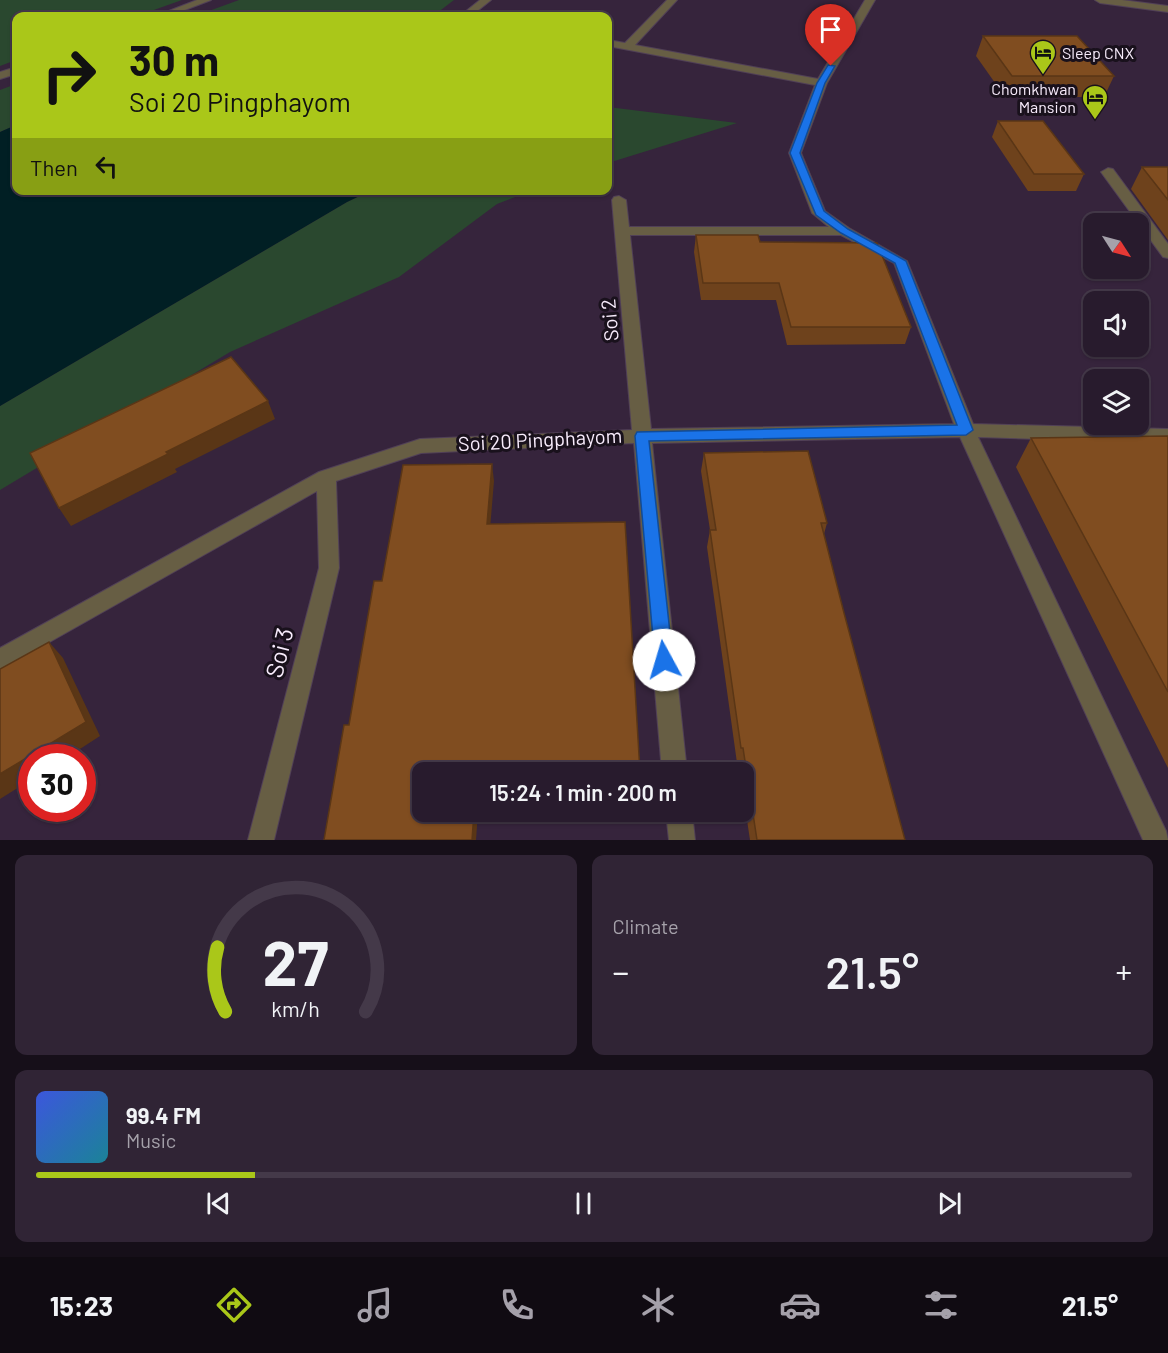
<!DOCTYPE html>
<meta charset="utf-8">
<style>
body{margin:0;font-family:Barlow,sans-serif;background:#302435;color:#f1f3f6;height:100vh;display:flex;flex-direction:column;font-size:22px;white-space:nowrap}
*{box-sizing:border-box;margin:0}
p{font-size:20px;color:#a5a1aa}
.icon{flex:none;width:33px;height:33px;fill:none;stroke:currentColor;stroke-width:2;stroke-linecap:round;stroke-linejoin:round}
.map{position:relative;height:840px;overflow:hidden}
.details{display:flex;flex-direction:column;gap:15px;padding:15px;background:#160f19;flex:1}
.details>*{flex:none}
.banner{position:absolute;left:12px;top:12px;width:600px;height:183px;border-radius:12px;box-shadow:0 2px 4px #0004,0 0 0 2px #443949;background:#aac719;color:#111;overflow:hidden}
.needle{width:39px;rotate:126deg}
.fabs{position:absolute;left:1083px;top:213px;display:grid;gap:12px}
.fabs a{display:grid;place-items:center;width:66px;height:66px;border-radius:12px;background:#281b2d;box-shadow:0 2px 4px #0004,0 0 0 2px #443949;font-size:30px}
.speed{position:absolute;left:18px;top:744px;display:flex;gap:12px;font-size:30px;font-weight:700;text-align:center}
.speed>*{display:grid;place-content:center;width:78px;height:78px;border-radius:50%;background:#281b2d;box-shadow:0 2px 4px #0004,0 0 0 2px #443949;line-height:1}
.speed .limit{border:9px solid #d22;background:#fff;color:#111}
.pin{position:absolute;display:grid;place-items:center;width:51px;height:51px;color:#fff;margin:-62px -26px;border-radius:50% 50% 50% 0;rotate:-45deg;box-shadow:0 0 6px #0007}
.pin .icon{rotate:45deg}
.me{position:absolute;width:66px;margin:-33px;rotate:354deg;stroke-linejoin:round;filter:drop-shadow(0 0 4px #0008)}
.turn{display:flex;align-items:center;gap:21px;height:126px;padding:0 18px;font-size:27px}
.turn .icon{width:78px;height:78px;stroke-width:2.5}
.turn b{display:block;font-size:42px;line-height:51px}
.then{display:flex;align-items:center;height:57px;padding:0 18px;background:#0003;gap:12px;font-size:22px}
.big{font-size:45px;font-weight:600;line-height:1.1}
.details .card{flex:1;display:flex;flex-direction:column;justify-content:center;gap:9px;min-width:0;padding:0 21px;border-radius:12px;background:#302435}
.details .dial{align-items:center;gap:0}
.dial svg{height:156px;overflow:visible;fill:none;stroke:#443949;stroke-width:7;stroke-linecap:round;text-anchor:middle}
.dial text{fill:#f1f3f6;stroke:none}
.song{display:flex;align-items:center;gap:18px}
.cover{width:72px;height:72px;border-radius:9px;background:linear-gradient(135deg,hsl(230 70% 55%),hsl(190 70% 35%))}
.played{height:6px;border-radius:3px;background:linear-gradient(90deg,#aac719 20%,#443949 20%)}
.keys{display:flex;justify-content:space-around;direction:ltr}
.heat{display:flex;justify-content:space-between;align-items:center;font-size:33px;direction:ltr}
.details .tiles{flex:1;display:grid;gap:15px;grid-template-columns:1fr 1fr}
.card:last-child{grid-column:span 2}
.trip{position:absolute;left:412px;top:762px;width:342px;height:60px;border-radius:12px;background:#281b2d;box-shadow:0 2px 4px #0004,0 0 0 2px #443949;font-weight:600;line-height:60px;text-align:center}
.dock{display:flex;height:96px;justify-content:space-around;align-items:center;background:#100b12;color:#a5a1aa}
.dock .icon{width:42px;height:42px}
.dock .selected{color:#aac719}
.dock b{font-size:27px;color:#f1f3f6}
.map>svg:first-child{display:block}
</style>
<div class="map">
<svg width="1168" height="840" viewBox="0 0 1168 840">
<rect width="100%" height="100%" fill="#36243c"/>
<g fill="#2a482f">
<polygon points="0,0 182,0 137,16 16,16 16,60 0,66"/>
<polygon points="239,0 454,0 433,16 195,16"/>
<polygon points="16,84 16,125 0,132 0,90"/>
<polygon points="608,107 737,123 608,163"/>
<polygon points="370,191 531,191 497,204 399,277 230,352 0,490 0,406 347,202"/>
</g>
<polygon fill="#011f24" points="16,125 16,190 370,191 347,202 0,406 0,132"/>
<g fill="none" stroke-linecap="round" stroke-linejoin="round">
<defs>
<g id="lane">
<polygon points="197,0 211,0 169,16 156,16"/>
<polygon points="16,67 16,74 0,79 0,72"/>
</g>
<g id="street">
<polygon points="480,0 491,0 471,16 460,16"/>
<path d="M 667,0 L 677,0 L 635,45 L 818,79 L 865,0 L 875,0 L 827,83 L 801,153 L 825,211 L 849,228 L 907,261 L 973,424 L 1168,429 L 1168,443 L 978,437 L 1166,831 L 1168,840 L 1143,840 L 960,437 L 652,443 L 687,772 L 662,772 L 634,443 L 421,453 L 336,481 L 339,568 L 274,840 L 248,840 L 319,568 L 317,491 L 0,670 L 0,648 L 319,472 L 420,439 L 632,430 L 612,200 L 614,197 L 619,196 L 626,200 L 629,227 L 829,227 L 812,213 L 789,153 L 815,85 L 608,46 L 608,40 L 625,43 ZM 630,235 L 841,235 L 894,263 L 954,424 L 651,429 Z"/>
<polygon points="1095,0 1122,0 1168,6 1168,12 1100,3"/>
<polygon points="1108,168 1113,169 1168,244 1168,258 1163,257 1101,172"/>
<polygon points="666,812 692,812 695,840 669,840"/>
</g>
</defs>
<use href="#lane" stroke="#514057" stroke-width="2"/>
<use href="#street" stroke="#514057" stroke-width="2"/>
<use href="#lane" fill="#675e44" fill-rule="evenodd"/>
<use href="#street" fill="#675e44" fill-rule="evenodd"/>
</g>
<g fill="#6e421c">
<polygon points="983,36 1114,76 1104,97 1005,97 976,56"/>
<polygon points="998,121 1084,174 1076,191 1028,191 992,137"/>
<polygon points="1142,167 1168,167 1168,240 1131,189"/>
<polygon points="696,235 760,242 911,327 905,344 787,345 776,300 701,300 694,252"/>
<polygon points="1168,436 1168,768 1016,467 1031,438"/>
<polygon points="704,453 827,523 824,534 844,613 905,840 750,840 744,800 744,772 740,772 739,763 737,763 707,547 710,530 701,471"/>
</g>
<g fill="#5a3616">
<polygon points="268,401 275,419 175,469 177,472 71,526 59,508 166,452"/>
<polygon points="492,464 494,481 489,541 487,524"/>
<polygon points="49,642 63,658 100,736 66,758 32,758 32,779 0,799 0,774"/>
<polygon points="474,812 478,812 476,840 472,840"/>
</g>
<g fill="#804d20" stroke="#5a3616" stroke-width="1.5">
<polygon points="983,36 1077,36 1114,76 1012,76"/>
<polygon points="998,121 1043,121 1084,174 1034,174"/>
<polygon points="1142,167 1168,167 1168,200"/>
<polygon points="696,235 758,235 760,242 877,243 911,327 791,327 779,283 703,283"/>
<polygon points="231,357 268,401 166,452 168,454 59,508 30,453"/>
<polygon points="1168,436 1168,692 1031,438"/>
<polygon points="808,451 827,523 821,523 844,613 905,840 757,840 743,748 741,748 710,530 716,530 704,453"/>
<polygon points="492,464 487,524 625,522 640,772 423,772 423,812 474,812 472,840 324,840 344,725 349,725 374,581 382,581 403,465"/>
<polygon points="49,642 86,722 0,774 0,669"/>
</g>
<polygon fill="#1a73e8" stroke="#114b97" stroke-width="1.5" points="828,65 835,66 825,83 800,153 824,211 848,229 906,261 973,430 966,435 649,441 673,660 670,666 664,668 658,666 655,660 635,436 637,432 957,425 895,263 841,233 816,215 790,153 817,83"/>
<defs>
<symbol id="hotel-pin" viewBox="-11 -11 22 30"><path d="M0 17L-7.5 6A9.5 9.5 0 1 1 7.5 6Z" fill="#aac719" stroke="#19111c"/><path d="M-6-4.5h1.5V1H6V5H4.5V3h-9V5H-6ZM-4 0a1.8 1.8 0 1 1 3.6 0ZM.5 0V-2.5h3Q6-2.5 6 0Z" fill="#111"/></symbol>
</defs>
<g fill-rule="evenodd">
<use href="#hotel-pin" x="1028" y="38" width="30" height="40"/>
<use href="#hotel-pin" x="1080" y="83" width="30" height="40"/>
</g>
<g text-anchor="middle" stroke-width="6" stroke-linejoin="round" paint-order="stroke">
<g font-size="16" fill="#f8ecfc" stroke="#19111c" text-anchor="start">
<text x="1062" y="59">Sleep CNX</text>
<text x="1076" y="95" text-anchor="end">Chomkhwan<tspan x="1076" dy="18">Mansion</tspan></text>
</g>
<g font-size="20" fill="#f8ecfc" stroke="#19111c">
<text transform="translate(610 320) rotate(-95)" y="7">Soi 2</text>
<text transform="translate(540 440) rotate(-3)" y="7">Soi 20 Pingphayom</text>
</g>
<g font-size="24" fill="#f8ecfc" stroke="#19111c">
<text transform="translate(280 653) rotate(-76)" y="8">Soi 3</text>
</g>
</g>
</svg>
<div class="fabs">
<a><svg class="needle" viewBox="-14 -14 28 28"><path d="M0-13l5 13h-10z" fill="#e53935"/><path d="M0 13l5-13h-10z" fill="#a5a1aa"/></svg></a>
<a><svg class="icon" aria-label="sound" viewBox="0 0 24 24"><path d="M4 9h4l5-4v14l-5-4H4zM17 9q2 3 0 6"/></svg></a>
<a><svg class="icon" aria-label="layers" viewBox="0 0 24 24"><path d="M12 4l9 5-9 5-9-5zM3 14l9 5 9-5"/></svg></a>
</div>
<div class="speed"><div class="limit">30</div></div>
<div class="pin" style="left:831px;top:66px;background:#d93025"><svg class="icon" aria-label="arrive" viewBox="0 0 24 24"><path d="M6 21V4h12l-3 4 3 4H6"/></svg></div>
<svg class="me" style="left:664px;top:660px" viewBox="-20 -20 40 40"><circle r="19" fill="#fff"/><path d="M0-13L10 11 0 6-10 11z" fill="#1a73e8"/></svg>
<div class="trip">15:24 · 1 min · 200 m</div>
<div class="banner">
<div class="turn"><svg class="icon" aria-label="right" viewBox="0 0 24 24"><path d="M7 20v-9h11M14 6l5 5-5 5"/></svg><div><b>30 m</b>Soi 20 Pingphayom</div></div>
<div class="then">Then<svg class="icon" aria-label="left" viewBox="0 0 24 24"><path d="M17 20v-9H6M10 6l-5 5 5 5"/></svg></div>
</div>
</div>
<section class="details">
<div class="tiles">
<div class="card dial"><svg viewBox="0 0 100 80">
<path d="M14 69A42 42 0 1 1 86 69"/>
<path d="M14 69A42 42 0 0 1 10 36" stroke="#aac719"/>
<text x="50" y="56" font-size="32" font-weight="700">27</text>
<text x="50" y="72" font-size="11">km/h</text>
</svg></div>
<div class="card"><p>Climate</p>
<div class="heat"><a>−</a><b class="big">21.5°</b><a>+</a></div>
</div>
<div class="card">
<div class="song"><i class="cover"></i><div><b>99.4 FM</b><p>Music</p></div></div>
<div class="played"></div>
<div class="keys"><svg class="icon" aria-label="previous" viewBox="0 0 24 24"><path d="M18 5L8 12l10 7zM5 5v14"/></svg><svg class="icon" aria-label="pause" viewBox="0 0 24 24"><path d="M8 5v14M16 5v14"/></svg><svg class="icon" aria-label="next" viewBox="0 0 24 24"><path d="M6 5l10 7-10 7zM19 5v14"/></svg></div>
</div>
</div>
</section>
<nav class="dock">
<b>15:23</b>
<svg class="icon selected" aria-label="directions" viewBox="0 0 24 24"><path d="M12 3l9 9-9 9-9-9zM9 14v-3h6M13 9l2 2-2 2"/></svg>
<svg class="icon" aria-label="music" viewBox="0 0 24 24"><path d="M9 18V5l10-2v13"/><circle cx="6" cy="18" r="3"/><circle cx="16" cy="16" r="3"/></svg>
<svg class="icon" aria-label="phone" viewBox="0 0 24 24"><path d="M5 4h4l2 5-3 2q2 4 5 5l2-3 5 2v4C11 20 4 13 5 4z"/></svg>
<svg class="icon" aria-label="climate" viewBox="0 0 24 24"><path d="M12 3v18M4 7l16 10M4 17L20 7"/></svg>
<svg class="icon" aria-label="car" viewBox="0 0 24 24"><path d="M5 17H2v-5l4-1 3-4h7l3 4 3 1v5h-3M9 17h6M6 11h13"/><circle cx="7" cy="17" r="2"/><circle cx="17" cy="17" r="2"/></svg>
<svg class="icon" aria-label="filters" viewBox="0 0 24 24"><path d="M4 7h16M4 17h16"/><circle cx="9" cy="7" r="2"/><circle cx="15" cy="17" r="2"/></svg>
<b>21.5°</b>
</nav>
